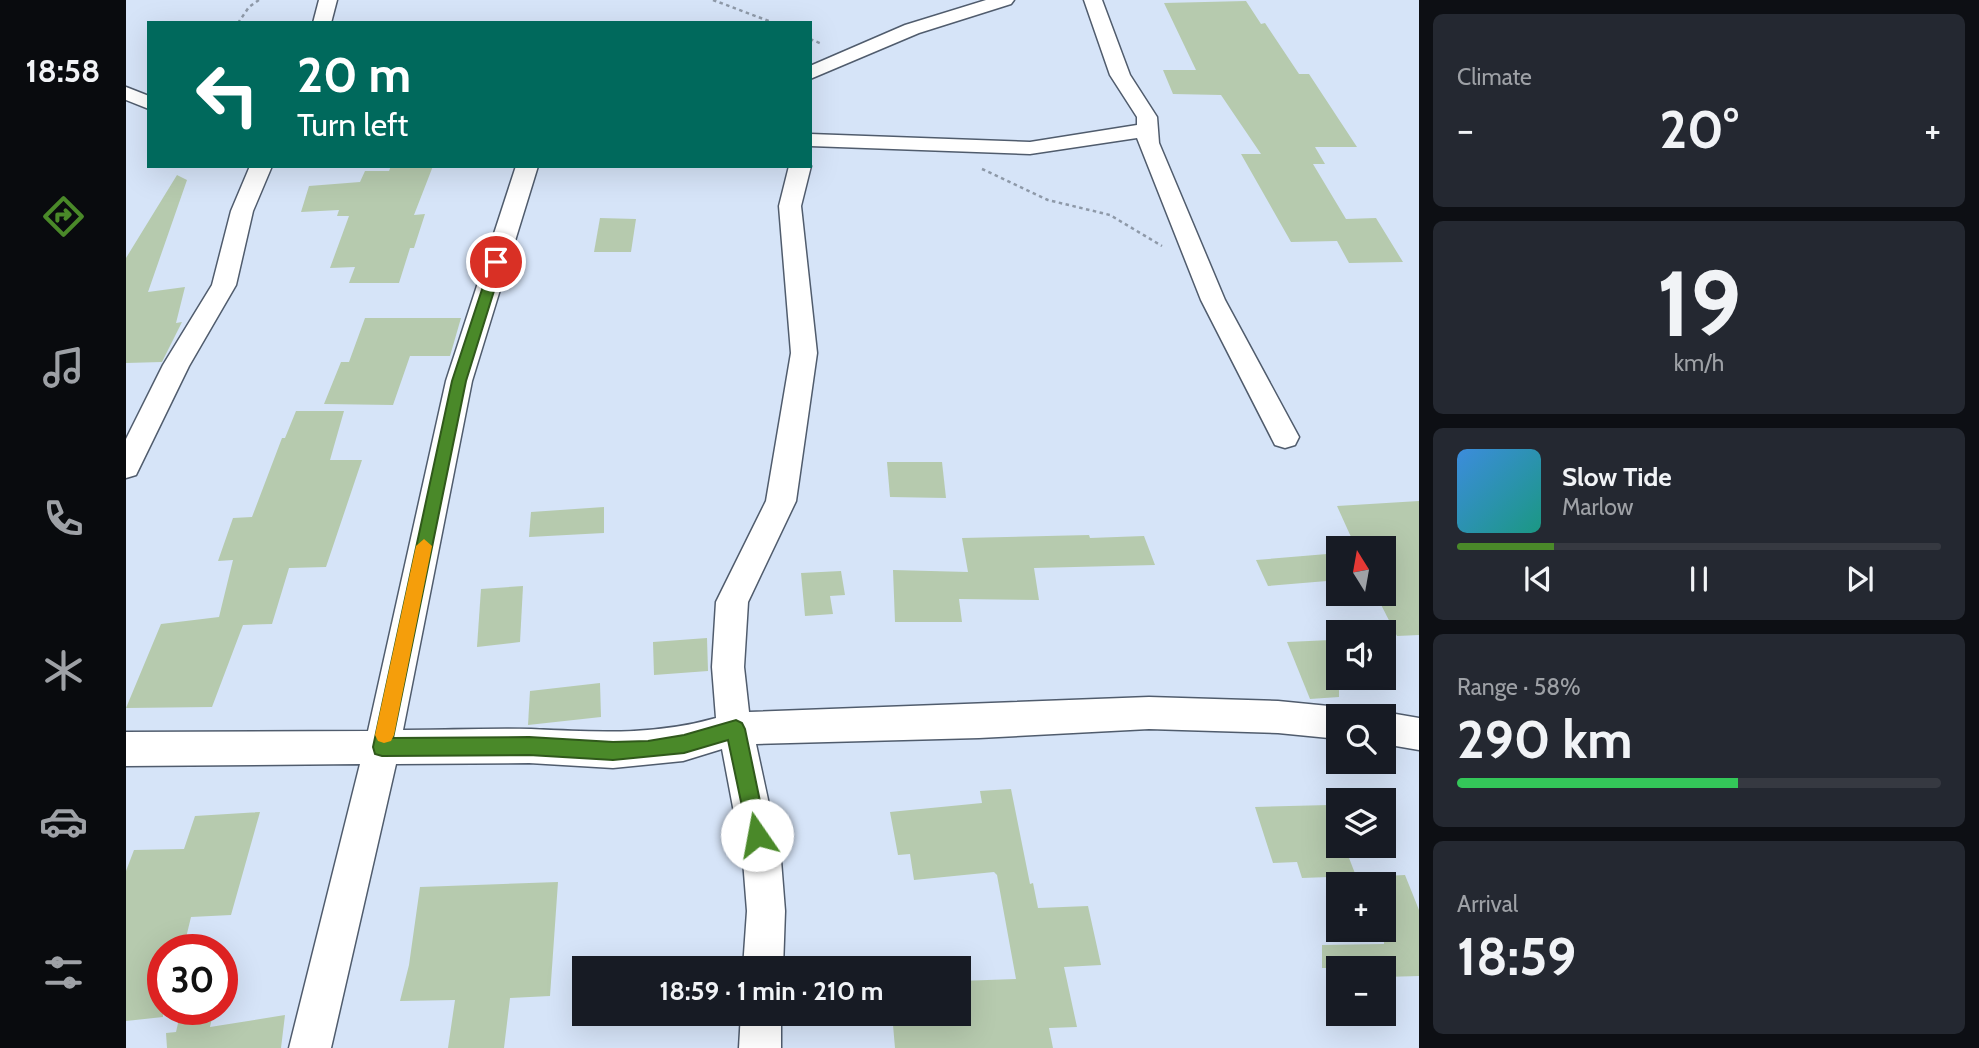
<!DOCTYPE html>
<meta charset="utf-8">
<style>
body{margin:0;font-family:Cabin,sans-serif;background:#242831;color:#f1f3f6;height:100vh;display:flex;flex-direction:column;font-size:26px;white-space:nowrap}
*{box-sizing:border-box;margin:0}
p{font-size:23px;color:#9ea1a6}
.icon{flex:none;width:38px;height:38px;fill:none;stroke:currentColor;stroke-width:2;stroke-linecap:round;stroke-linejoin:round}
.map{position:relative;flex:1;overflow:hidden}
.sheet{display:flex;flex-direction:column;gap:14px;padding:14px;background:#0d0f14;width:560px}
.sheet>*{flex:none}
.hud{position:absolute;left:21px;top:21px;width:665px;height:147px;border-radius:0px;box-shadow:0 7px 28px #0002;background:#00695c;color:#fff;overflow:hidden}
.needle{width:46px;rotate:349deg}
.fabs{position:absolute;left:1200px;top:536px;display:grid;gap:14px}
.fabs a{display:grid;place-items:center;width:70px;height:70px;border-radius:0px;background:#171b24;box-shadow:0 7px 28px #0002;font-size:35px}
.speed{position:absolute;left:21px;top:934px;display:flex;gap:14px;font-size:35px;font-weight:700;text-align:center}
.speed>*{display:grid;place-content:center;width:91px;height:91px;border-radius:50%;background:#171b24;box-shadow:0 7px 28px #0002;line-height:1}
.speed .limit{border:10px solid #d22;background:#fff;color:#111}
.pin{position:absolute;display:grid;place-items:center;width:60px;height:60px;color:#fff;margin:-30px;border:4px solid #fff;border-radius:50%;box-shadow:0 2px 7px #0007}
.me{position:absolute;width:77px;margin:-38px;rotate:348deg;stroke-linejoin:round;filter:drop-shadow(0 0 5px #0008)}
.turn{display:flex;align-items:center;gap:24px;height:147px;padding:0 35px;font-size:32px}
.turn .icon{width:91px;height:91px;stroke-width:2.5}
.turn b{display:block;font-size:49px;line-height:60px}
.big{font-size:52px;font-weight:800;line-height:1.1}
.sheet .card{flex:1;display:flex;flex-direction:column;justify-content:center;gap:10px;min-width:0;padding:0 24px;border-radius:10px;background:#242831}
.sheet .dial{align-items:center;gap:0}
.dial b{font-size:91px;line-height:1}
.song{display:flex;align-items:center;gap:21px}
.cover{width:84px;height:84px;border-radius:10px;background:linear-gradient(135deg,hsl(210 70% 55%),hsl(170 70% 35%))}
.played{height:7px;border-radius:4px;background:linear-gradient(90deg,#4a8929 20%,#363941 20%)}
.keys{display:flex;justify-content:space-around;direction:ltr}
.heat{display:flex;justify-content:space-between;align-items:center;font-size:38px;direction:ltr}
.charge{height:10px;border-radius:5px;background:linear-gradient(90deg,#34c759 58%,#363941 0)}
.trip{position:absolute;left:446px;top:956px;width:399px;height:70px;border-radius:0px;background:#171b24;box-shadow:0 7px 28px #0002;font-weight:800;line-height:70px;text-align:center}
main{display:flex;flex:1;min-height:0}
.dock{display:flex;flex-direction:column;width:126px;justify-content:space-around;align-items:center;background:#090b0e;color:#9ea1a6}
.dock .icon{width:49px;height:49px}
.dock .selected{color:#4a8929}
.dock b{font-size:32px;color:#f1f3f6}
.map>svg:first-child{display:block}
</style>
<main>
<nav class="dock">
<b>18:58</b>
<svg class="icon selected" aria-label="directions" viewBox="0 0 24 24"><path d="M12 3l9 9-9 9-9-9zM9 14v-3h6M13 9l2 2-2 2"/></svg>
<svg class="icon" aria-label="music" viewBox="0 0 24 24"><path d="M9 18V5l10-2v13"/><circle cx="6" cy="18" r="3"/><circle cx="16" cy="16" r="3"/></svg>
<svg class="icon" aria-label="phone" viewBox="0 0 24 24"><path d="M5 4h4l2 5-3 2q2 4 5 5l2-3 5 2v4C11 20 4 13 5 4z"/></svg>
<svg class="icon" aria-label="climate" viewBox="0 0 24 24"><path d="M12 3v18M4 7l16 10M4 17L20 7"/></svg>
<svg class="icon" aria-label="car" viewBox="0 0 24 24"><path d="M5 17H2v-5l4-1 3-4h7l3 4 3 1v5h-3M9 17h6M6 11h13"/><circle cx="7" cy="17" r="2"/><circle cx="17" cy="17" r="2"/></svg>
<svg class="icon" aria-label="filters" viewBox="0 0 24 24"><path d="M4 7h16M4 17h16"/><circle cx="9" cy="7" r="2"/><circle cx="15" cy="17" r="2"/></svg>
</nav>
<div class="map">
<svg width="1293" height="1048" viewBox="0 0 1293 1048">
<rect width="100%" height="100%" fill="#d6e4f8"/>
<g fill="#b6caae">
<polygon points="1120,1 1135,24 1139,23 1173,74 1183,74 1231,147 1189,147 1199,164 1187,164 1220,219 1250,218 1277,262 1223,263 1211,241 1165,242 1115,154 1135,154 1095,95 1047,94 1037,70 1070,70 1038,3"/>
<polygon points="265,166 307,166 288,215 299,214 288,248 284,248 273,283 223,283 229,267 204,268 223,216 211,216 213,210 175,212 183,186 234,182 239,171 263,171"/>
<polygon points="51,175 61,180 22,292 59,287 50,323 56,322 36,362 0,363 0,258"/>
<polygon points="474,218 510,219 505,252 468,252"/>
<polygon points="239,318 335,318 324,356 284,356 267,405 198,404 215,362 223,362"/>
<polygon points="170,411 218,411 204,460 236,460 200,567 163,568 146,624 117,625 86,707 0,708 35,624 93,617 107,560 92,561 107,518 126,517 156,438 159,438"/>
<polygon points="761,462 816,462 820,498 764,497"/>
<polygon points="1293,501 1293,635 1271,636 1249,593 1258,593 1258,548 1230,548 1211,506"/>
<polygon points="478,507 478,533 403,537 405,512"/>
<polygon points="963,535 964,538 1018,536 1029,565 908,568 913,600 833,599 836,622 769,622 767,570 842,572 836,538"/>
<polygon points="1213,553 1213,580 1142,586 1130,560"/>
<polygon points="715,571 719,595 704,596 707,614 679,616 675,573"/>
<polygon points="397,586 394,642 351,647 355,589"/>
<polygon points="581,638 582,671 528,675 527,642"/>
<polygon points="1205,640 1213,658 1213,697 1184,699 1161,642"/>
<polygon points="474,683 475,717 402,725 404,691"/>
<polygon points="885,789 904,884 907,883 912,908 962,906 975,965 938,967 951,1027 923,1028 927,1048 769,1048 766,1013 833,1013 833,981 890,979 871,875 868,872 788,880 784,854 772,855 764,812 856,803 854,791"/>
<polygon points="1203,805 1213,832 1213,845 1218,845 1230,876 1176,878 1171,862 1147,863 1129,807"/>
<polygon points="134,812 105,915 65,917 57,950 37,950 37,1017 0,1021 0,871 8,850 58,849 69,816"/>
<polygon points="1279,875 1293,910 1293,976 1258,977 1258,968 1196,968 1196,945 1258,944 1258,876"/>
<polygon points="432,882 424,996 384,998 378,1048 322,1048 329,1000 274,1001 283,965 294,887"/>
<polygon points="55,1010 88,1010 84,1027 159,1015 155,1048 41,1048 40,1033 50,1032"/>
</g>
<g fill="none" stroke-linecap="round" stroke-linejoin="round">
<defs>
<g id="minor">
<polygon points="193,0 211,0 205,23 187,23"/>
<polygon points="860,0 888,0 885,4 793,33 684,79 684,66 779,25"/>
<polygon points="958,0 976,0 1004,75 1031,117 1033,143 1099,300 1173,437 1169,445 1159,448 1149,445 1075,300 1011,138 904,154 684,146 684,134 904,142 1011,125 1011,117 984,75"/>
<polygon points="0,87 23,96 23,109 0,100"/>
<path d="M 684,165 L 685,166 L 675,206 L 691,353 L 670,501 L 622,602 L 618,667 L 623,712 L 1023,697 L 1152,701 L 1213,707 L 1225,712 L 1227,716 L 1213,716 L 1213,739 L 1152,733 L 1023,729 L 853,738 L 630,744 L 655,860 L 659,911 L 657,968 L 617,968 L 621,911 L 617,860 L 596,749 L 557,761 L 487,768 L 403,763 L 270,764 L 205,1048 L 163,1048 L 234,764 L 0,766 L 0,732 L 242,731 L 320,381 L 390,166 L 412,166 L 346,381 L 277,730 C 319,730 362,728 405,729 C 471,732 526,736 590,718 L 586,667 L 590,602 L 640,501 L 665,353 L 653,206 L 663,166 Z"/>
<polygon points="124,166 146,166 127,211 110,285 63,366 10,475 0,478 0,439 37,365 86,285 105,211"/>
<polygon points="1258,712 1293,718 1293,750 1258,744 1258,716 1248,716"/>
<polygon points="615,1013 655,1013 655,1048 613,1048"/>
</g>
</defs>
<use href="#minor" stroke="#505c6d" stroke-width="3"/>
<g stroke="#8e99a8" stroke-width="2.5" stroke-dasharray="3.5 3.5" stroke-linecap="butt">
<polyline points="587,0 648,23"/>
<polyline points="112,23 123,7 133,0"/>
<polyline points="684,39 696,44"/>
<polyline points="856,169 922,200 984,215 1036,246"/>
</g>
<use href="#minor" fill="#fff" fill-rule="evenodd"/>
</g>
<polygon fill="#4a8929" stroke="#30591b" stroke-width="2" points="366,259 377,262 340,381 267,738 403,737 487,742 522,741 558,735 610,720 616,723 619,729 641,835 638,842 631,845 624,842 622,835 602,740 558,753 487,760 403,755 256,756 249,754 247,747 326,381"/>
<polygon fill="#f59e0b" points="298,539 306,546 268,735 265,741 258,743 252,741 249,735 290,546"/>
</svg>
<div class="fabs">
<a><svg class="needle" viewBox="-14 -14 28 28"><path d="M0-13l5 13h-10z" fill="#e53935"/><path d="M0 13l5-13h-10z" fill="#9ea1a6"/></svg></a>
<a><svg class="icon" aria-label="sound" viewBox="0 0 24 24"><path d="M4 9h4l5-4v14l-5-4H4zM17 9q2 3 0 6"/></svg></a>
<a><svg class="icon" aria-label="search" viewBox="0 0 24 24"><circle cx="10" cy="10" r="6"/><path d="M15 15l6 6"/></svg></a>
<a><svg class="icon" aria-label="layers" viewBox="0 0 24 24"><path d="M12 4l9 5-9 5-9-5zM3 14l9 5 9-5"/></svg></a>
<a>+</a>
<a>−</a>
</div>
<div class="speed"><div class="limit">30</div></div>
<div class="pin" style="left:370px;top:262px;background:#d93025"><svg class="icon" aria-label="arrive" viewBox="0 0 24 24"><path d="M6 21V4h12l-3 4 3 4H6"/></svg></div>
<svg class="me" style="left:631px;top:835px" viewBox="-20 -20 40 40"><circle r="19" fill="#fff"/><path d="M0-13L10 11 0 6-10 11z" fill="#4a8929"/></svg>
<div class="trip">18:59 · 1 min · 210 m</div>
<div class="hud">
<div class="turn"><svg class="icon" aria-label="left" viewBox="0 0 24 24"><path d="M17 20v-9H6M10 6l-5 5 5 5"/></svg><div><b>20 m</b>Turn left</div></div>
</div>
</div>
<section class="sheet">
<div class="card"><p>Climate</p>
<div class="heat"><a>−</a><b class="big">20°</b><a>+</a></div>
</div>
<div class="card dial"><b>19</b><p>km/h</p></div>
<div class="card">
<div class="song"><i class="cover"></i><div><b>Slow Tide</b><p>Marlow</p></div></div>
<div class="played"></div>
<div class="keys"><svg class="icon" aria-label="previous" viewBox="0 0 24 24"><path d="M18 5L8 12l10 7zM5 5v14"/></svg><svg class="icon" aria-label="pause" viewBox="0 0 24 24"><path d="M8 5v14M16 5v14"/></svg><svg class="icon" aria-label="next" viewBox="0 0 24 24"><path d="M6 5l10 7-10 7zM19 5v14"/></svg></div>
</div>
<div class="card"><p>Range · 58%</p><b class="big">290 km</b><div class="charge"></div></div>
<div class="card"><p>Arrival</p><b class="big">18:59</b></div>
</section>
</main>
